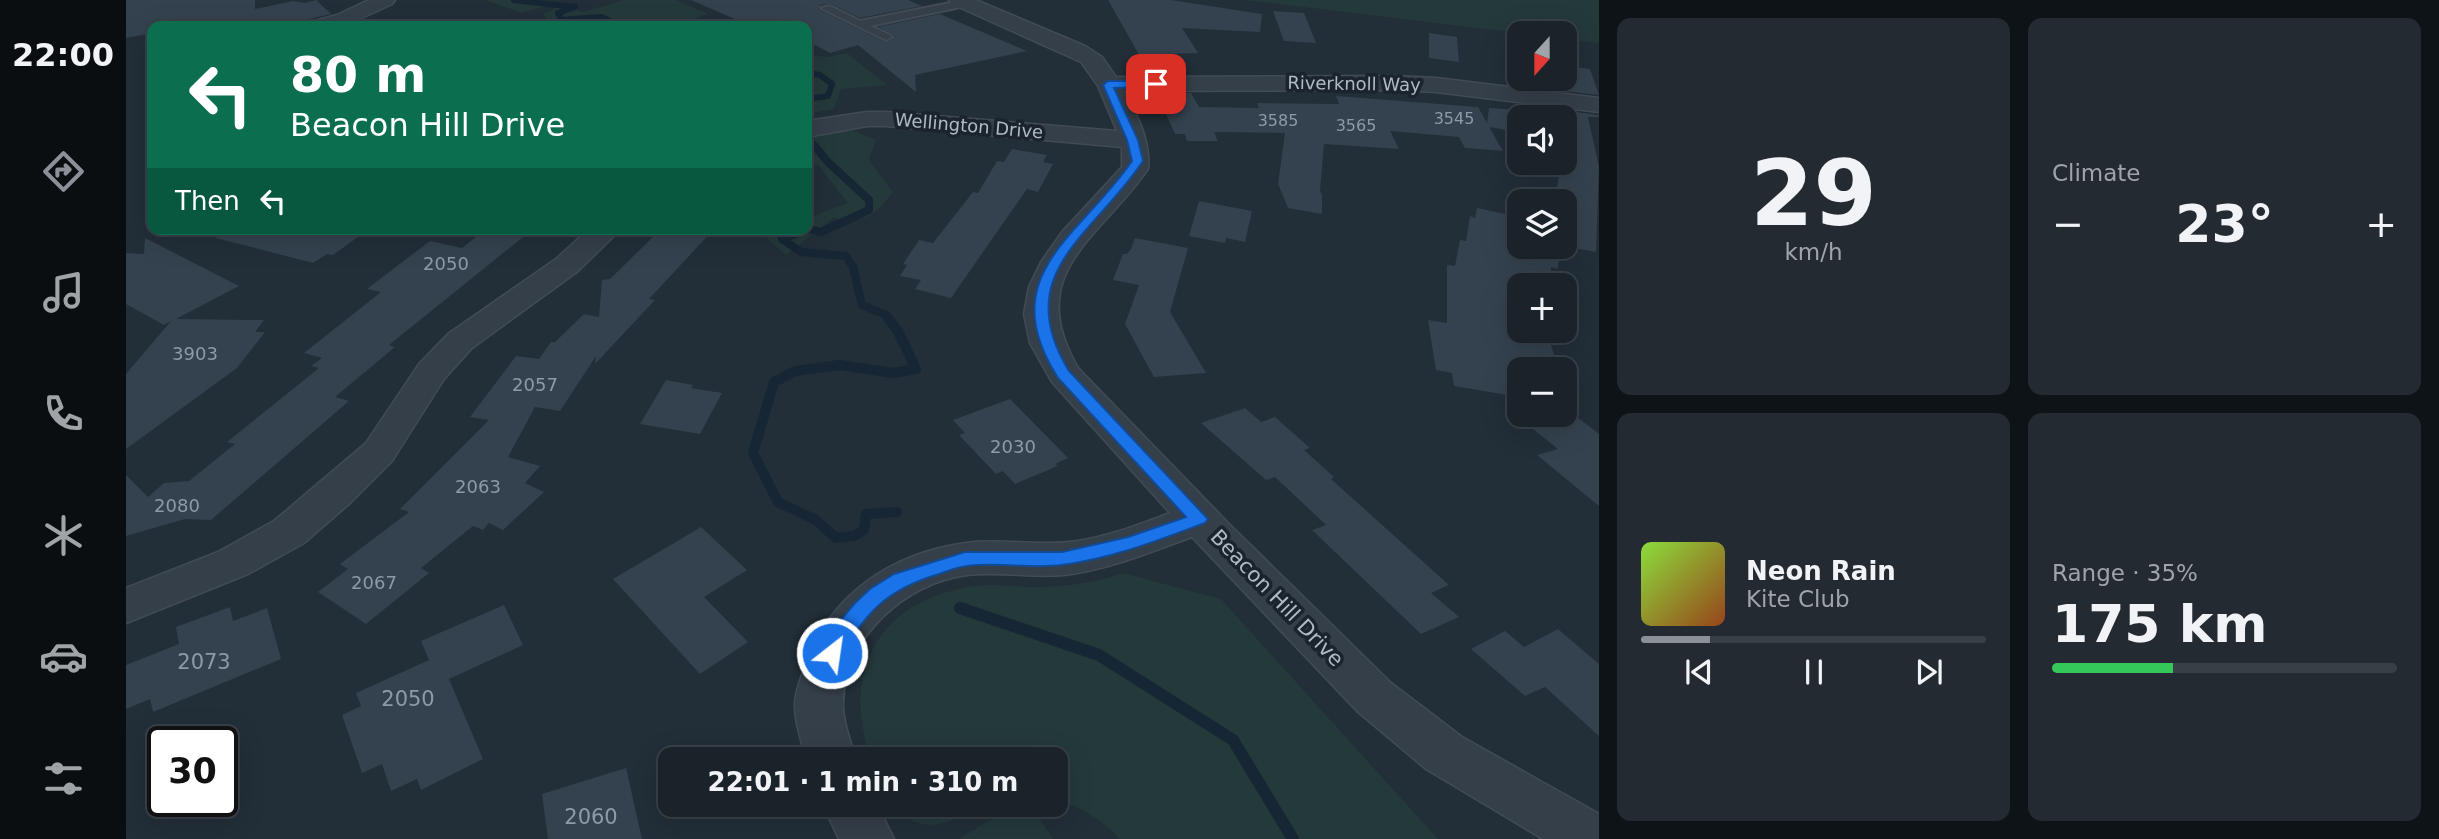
<!DOCTYPE html>
<meta charset="utf-8">
<style>
body{margin:0;font-family:"DejaVu Sans",sans-serif;background:#232a32;color:#f1f3f6;height:100vh;display:flex;flex-direction:column;font-size:26px;white-space:nowrap}
*{box-sizing:border-box;margin:0}
p{font-size:23px;color:#9fa4a8}
.icon{flex:none;width:38px;height:38px;fill:none;stroke:currentColor;stroke-width:2;stroke-linecap:round;stroke-linejoin:round}
.map{position:relative;flex:1;overflow:hidden}
.sheet{display:flex;flex-direction:column;gap:18px;padding:18px;background:#0e1317;width:840px}
.sheet>*{flex:none}
.guide{position:absolute;left:21px;top:21px;width:665px;height:214px;border-radius:14px;box-shadow:0 7px 28px #0002,0 0 0 2px #383f47;background:#0b6e4f;color:#fff;overflow:hidden}
.needle{width:46px;rotate:201deg}
.fabs{position:absolute;left:1381px;top:21px;display:grid;gap:14px}
.fabs a{display:grid;place-items:center;width:70px;height:70px;border-radius:14px;background:#1a222a;box-shadow:0 7px 28px #0002,0 0 0 2px #383f47;font-size:35px}
.speed{position:absolute;left:21px;top:726px;display:flex;gap:14px;font-size:35px;font-weight:700;text-align:center}
.speed>*{display:grid;place-content:center;width:91px;height:91px;border-radius:50%;background:#1a222a;box-shadow:0 7px 28px #0002,0 0 0 2px #383f47;line-height:1}
.speed .limit{border:4px solid #111;border-radius:10px;background:#fff;color:#111}
.pin{position:absolute;display:grid;place-items:center;width:60px;height:60px;color:#fff;margin:-30px;border-radius:14px;box-shadow:0 4px 10px #0006}
.me{position:absolute;width:77px;margin:-38px;rotate:30deg;stroke-linejoin:round;filter:drop-shadow(0 0 5px #0008)}
.turn{display:flex;align-items:center;gap:24px;height:147px;padding:0 28px;font-size:32px}
.turn .icon{width:91px;height:91px;stroke-width:2.5}
.turn b{display:block;font-size:49px;line-height:60px}
.then{display:flex;align-items:center;height:66px;padding:0 28px;background:#0003;gap:14px;font-size:26px}
.big{font-size:52px;font-weight:800;line-height:1.1}
.sheet .card{flex:1;display:flex;flex-direction:column;justify-content:center;gap:10px;min-width:0;padding:0 24px;border-radius:14px;background:#232a32}
.sheet .dial{align-items:center;gap:0}
.dial b{font-size:91px;line-height:1}
.song{display:flex;align-items:center;gap:21px}
.cover{width:84px;height:84px;border-radius:10px;background:linear-gradient(135deg,hsl(90 70% 55%),hsl(20 70% 35%))}
.played{height:7px;border-radius:4px;background:linear-gradient(90deg,#8c9099 20%,#383f47 20%)}
.keys{display:flex;justify-content:space-around;direction:ltr}
.heat{display:flex;justify-content:space-between;align-items:center;font-size:38px;direction:ltr}
.charge{height:10px;border-radius:5px;background:linear-gradient(90deg,#34c759 35%,#383f47 0)}
.sheet .tiles{flex:1;display:grid;gap:18px;grid-template-columns:repeat(2,1fr)}
.trip{position:absolute;left:532px;top:747px;width:410px;height:70px;border-radius:14px;background:#1a222a;box-shadow:0 7px 28px #0002,0 0 0 2px #383f47;font-weight:800;line-height:70px;text-align:center}
main{display:flex;flex:1;min-height:0}
.tabs{display:flex;flex-direction:column;width:126px;justify-content:space-around;align-items:center;background:#0a0e11;color:#9fa4a8}
.tabs .icon{width:49px;height:49px}
.tabs .selected{color:#8c9099}
.tabs b{font-size:32px;color:#f1f3f6}
.map>svg:first-child{display:block}
</style>
<main>
<nav class="tabs">
<b>22:00</b>
<svg class="icon selected" aria-label="directions" viewBox="0 0 24 24"><path d="M12 3l9 9-9 9-9-9zM9 14v-3h6M13 9l2 2-2 2"/></svg>
<svg class="icon" aria-label="music" viewBox="0 0 24 24"><path d="M9 18V5l10-2v13"/><circle cx="6" cy="18" r="3"/><circle cx="16" cy="16" r="3"/></svg>
<svg class="icon" aria-label="phone" viewBox="0 0 24 24"><path d="M5 4h4l2 5-3 2q2 4 5 5l2-3 5 2v4C11 20 4 13 5 4z"/></svg>
<svg class="icon" aria-label="climate" viewBox="0 0 24 24"><path d="M12 3v18M4 7l16 10M4 17L20 7"/></svg>
<svg class="icon" aria-label="car" viewBox="0 0 24 24"><path d="M5 17H2v-5l4-1 3-4h7l3 4 3 1v5h-3M9 17h6M6 11h13"/><circle cx="7" cy="17" r="2"/><circle cx="17" cy="17" r="2"/></svg>
<svg class="icon" aria-label="filters" viewBox="0 0 24 24"><path d="M4 7h16M4 17h16"/><circle cx="9" cy="7" r="2"/><circle cx="15" cy="17" r="2"/></svg>
</nav>
<div class="map">
<svg width="1473" height="839" viewBox="0 0 1473 839">
<rect width="100%" height="100%" fill="#222e38"/>
<g fill="#24393a">
<path d="M 359,0 L 420,0 L 457,12 L 497,0 L 550,0 L 582,14 L 553,23 L 560,26 C 514,26 470,21 424,22 L 417,14 L 432,7 L 425,5 L 396,13 Z"/>
<polygon points="1119,0 1473,0 1473,43 1439,39 1438,33 1393,33"/>
<polygon points="721,53 761,85 715,89 708,109 681,114 681,89 686,86 686,81 681,81 681,55 701,57"/>
<path d="M 726,130 L 750,140 L 743,160 L 767,192 C 747,217 740,224 707,218 L 660,255 L 636,234 L 649,229 L 681,229 L 681,218 L 722,203 L 693,166 L 681,161 L 681,138 Z"/>
<path d="M 997,573 L 1095,599 L 1312,839 L 994,839 C 976,820 954,806 929,799 L 929,760 L 745,759 C 714,671 753,599 849,586 C 869,583 888,587 908,587 C 938,587 968,583 997,573 Z"/>
<path d="M 768,805 L 856,805 C 824,823 796,839 768,805 Z"/>
<path d="M 904,809 L 906,819 L 912,816 L 927,839 L 833,839 C 859,825 871,810 904,809 Z"/>
</g>
<g fill="none" stroke-linecap="round" stroke-linejoin="round">
<g stroke="#162635" stroke-width="6">
<polyline points="388,0 449,7 432,13 436,20 475,17 495,26"/>
<polyline points="681,73 694,75 706,84 702,96 681,99"/>
</g>
<polyline stroke="#162635" stroke-width="8" points="685,142 703,163 743,200 743,210 695,232 683,229 656,239 675,252 720,256 727,267 736,305 760,315 764,320"/>
<polyline stroke="#162635" stroke-width="10" points="762,318 772,331 790,369 767,373 714,365 669,371 648,382 627,453 652,502 690,520 710,538 728,536 738,530 740,514 771,512"/>
<polyline stroke="#162635" stroke-width="12" points="834,608 973,655 1107,740 1167,839"/>
</g>
<g fill="#34424f">
<polygon points="0,0 129,0 129,9 167,1 179,3 190,0 205,14 183,19 177,26 26,26 26,33 0,38"/>
<polygon points="565,0 782,0 796,6 734,18 705,4 694,5 692,9 759,42 767,39 768,35 752,27 814,14 901,51 789,75 790,92 732,45 704,53 681,41 681,26 625,26"/>
<polygon points="982,0 1045,0 1136,14 1134,32 1056,28 1072,53 1040,54 1053,74 1024,74"/>
<polygon points="1147,11 1178,13 1190,43 1158,41"/>
<polygon points="1303,33 1331,37 1333,62 1303,58"/>
<polygon points="1438,66 1464,69 1473,95 1413,88 1414,79 1438,79"/>
<polygon points="1035,93 1065,93 1073,107 1133,108 1131,103 1213,104 1210,96 1352,107 1361,123 1363,108 1410,111 1411,107 1473,115 1473,117 1462,117 1473,167 1470,252 1438,246 1438,201 1429,201 1435,163 1438,163 1438,117 1393,117 1393,132 1363,127 1377,151 1339,148 1333,137 1264,131 1273,149 1198,144 1194,191 1196,195 1196,214 1162,208 1152,184 1159,133 1088,132 1092,141 1061,141 1059,134 1049,134 1038,110 1044,110"/>
<polygon points="886,149 921,155 917,162 927,164 912,192 901,189 825,298 789,289 795,280 774,276 781,265 777,264 793,240 807,243 847,192 852,193 871,161 878,162"/>
<polygon points="1073,201 1126,211 1119,242 1100,238 1099,243 1063,236"/>
<polygon points="1351,208 1393,217 1393,247 1433,247 1432,269 1425,267 1425,280 1401,275 1404,285 1393,285 1393,331 1420,331 1433,369 1393,369 1393,397 1328,386 1326,373 1310,370 1302,320 1321,323 1321,265 1329,266 1334,240 1340,241 1344,216 1349,218"/>
<polygon points="92,229 243,229 207,255 201,254 187,263 90,238"/>
<polygon points="360,229 407,229 263,345 269,347 209,397 223,401 85,520 59,519 0,536 0,475 22,497 38,483 63,481 109,444 101,442 193,368 185,366 196,358 178,353 255,292 241,289 304,241 336,248"/>
<polygon points="535,229 588,229 523,299 529,300 469,364 470,356 434,411 409,407 382,457 414,466 399,483 418,492 377,530 363,523 357,530 347,526 295,568 303,573 240,624 192,592 222,569 214,564 283,512 274,509 363,420 344,417 390,356 413,359 425,342 429,342 458,314 473,317 476,280 484,279"/>
<polygon points="19,238 113,286 50,319 138,320 129,332 139,332 111,368 0,449 0,374 45,321 38,325 0,304 0,253 18,254"/>
<polygon points="1009,238 1062,248 1044,312 1080,373 1028,377 999,324 1013,285 987,280 997,254 1001,254 1005,249"/>
<polygon points="540,380 567,385 565,388 596,393 574,434 514,424"/>
<polygon points="884,399 942,458 929,464 932,466 889,484 877,471 870,474 833,435 839,433 827,420"/>
<polygon points="1119,408 1135,422 1149,417 1184,448 1178,450 1208,477 1205,479 1323,585 1305,593 1333,617 1295,634 1186,530 1200,525 1149,477 1140,480 1075,423"/>
<polygon points="1451,417 1473,434 1473,506 1411,455 1432,449 1407,429"/>
<polygon points="575,527 621,570 578,597 622,642 574,674 487,579"/>
<polygon points="378,605 397,645 323,679 357,759 295,790 291,779 265,791 256,764 236,773 216,715 235,706 230,693 303,660 295,641"/>
<polygon points="104,607 107,621 141,608 155,659 27,712 24,699 0,709 0,665 53,644 50,627"/>
<polygon points="1432,629 1473,664 1473,736 1419,687 1399,696 1345,649 1379,631 1398,647"/>
<polygon points="500,768 516,839 422,839 416,794"/>
</g>
<g fill="none" stroke-linecap="round" stroke-linejoin="round">
<defs>
<polygon id="lane" points="839,0 844,1 844,5 744,26 764,35 766,37 760,40 695,8 704,6 734,21"/>
<g id="street">
<path d="M 243,0 L 269,0 L 266,4 C 232,20 219,28 180,26 L 184,22 L 211,15 Z"/>
<path d="M 823,0 L 850,0 L 959,46 L 976,57 L 990,77 L 1267,76 L 1310,78 L 1473,98 L 1473,112 L 1310,92 L 1267,90 L 998,91 C 1011,114 1025,142 1022,169 C 974,239 896,272 952,368 L 1104,525 L 1265,683 L 1336,737 L 1473,814 L 1473,839 L 1417,839 L 1300,769 L 1231,711 L 1066,537 C 1024,552 982,570 938,575 C 906,578 873,571 841,575 C 779,583 719,637 717,702 C 716,721 725,741 730,760 L 680,760 C 676,741 668,721 669,702 C 670,690 675,677 679,666 C 704,594 766,553 840,543 C 877,538 915,547 952,541 C 984,536 1014,524 1044,513 L 926,382 L 904,343 L 898,314 L 903,287 L 915,262 L 936,232 L 996,167 L 996,147 L 760,126 L 741,126 L 681,137 L 681,121 L 741,112 L 760,112 L 991,131 L 972,86 L 955,62 L 826,4 Z"/>
<polygon points="463,229 495,229 452,271 346,348 318,379 266,461 224,503 178,543 122,574 0,623 0,588 92,552 148,521 240,443 293,364 322,334 430,259"/>
<polygon points="697,805 751,805 768,839 713,839"/>
</g>
</defs>
<use href="#lane" stroke="#424b55" stroke-width="4"/>
<use href="#street" stroke="#424b55" stroke-width="3"/>
<use href="#lane" fill="#353f49" fill-rule="evenodd"/>
<use href="#street" fill="#353f49" fill-rule="evenodd"/>
</g>
<path fill="#1a73e8" stroke="#114b97" stroke-width="2" d="M 982,81 L 1030,81 L 1035,84 L 1030,87 L 988,88 L 1012,140 L 1017,161 C 968,235 883,273 943,371 L 1082,519 L 1079,523 C 1033,540 985,559 936,565 C 905,569 872,562 841,566 C 831,567 820,572 810,575 C 761,590 738,613 714,659 L 706,661 L 699,659 L 697,653 L 714,621 L 729,603 L 744,589 L 768,574 L 839,552 L 936,552 L 1002,537 L 1060,517 L 932,378 C 866,275 954,237 1006,161 L 1001,140 L 977,85 Z"/>
<g text-anchor="middle" stroke-width="7" stroke-linejoin="round" paint-order="stroke">
<g font-size="16" fill="#8f9aa6">
<text x="1328" y="124">3545</text>
<text x="1152" y="126">3585</text>
<text x="1230" y="131">3565</text>
</g>
<g font-size="18" fill="#b0bac5" stroke="#1b242d">
<text transform="translate(1228 84) rotate(1)" y="6">Riverknoll Way</text>
<text transform="translate(843 126) rotate(5)" y="6">Wellington Drive</text>
</g>
<g font-size="18" fill="#8f9aa6">
<text x="320" y="270">2050</text>
<text x="69" y="360">3903</text>
<text x="409" y="391">2057</text>
<text x="887" y="453">2030</text>
<text x="352" y="493">2063</text>
<text x="51" y="512">2080</text>
<text x="248" y="589">2067</text>
</g>
<g font-size="21" fill="#b0bac5" stroke="#1b242d">
<text transform="translate(1151 598) rotate(46)" y="7">Beacon Hill Drive</text>
</g>
<g font-size="21" fill="#8f9aa6">
<text x="78" y="669">2073</text>
<text x="282" y="706">2050</text>
<text x="465" y="824">2060</text>
</g>
</g>
</svg>
<div class="fabs">
<a><svg class="needle" viewBox="-14 -14 28 28"><path d="M0-13l5 13h-10z" fill="#e53935"/><path d="M0 13l5-13h-10z" fill="#9fa4a8"/></svg></a>
<a><svg class="icon" aria-label="sound" viewBox="0 0 24 24"><path d="M4 9h4l5-4v14l-5-4H4zM17 9q2 3 0 6"/></svg></a>
<a><svg class="icon" aria-label="layers" viewBox="0 0 24 24"><path d="M12 4l9 5-9 5-9-5zM3 14l9 5 9-5"/></svg></a>
<a>+</a>
<a>−</a>
</div>
<div class="speed"><div class="limit">30</div></div>
<div class="pin" style="left:1030px;top:84px;background:#d93025"><svg class="icon" aria-label="arrive" viewBox="0 0 24 24"><path d="M6 21V4h12l-3 4 3 4H6"/></svg></div>
<svg class="me" style="left:706px;top:653px" viewBox="-20 -20 40 40"><circle r="17" fill="#1a73e8" stroke="#fff" stroke-width="3"/><path d="M0-11L8 9 0 5-8 9z" fill="#fff"/></svg>
<div class="trip">22:01 · 1 min · 310 m</div>
<div class="guide">
<div class="turn"><svg class="icon" aria-label="left" viewBox="0 0 24 24"><path d="M17 20v-9H6M10 6l-5 5 5 5"/></svg><div><b>80 m</b>Beacon Hill Drive</div></div>
<div class="then">Then<svg class="icon" aria-label="left" viewBox="0 0 24 24"><path d="M17 20v-9H6M10 6l-5 5 5 5"/></svg></div>
</div>
</div>
<section class="sheet">
<div class="tiles">
<div class="card dial"><b>29</b><p>km/h</p></div>
<div class="card"><p>Climate</p>
<div class="heat"><a>−</a><b class="big">23°</b><a>+</a></div>
</div>
<div class="card">
<div class="song"><i class="cover"></i><div><b>Neon Rain</b><p>Kite Club</p></div></div>
<div class="played"></div>
<div class="keys"><svg class="icon" aria-label="previous" viewBox="0 0 24 24"><path d="M18 5L8 12l10 7zM5 5v14"/></svg><svg class="icon" aria-label="pause" viewBox="0 0 24 24"><path d="M8 5v14M16 5v14"/></svg><svg class="icon" aria-label="next" viewBox="0 0 24 24"><path d="M6 5l10 7-10 7zM19 5v14"/></svg></div>
</div>
<div class="card"><p>Range · 35%</p><b class="big">175 km</b><div class="charge"></div></div>
</div>
</section>
</main>
